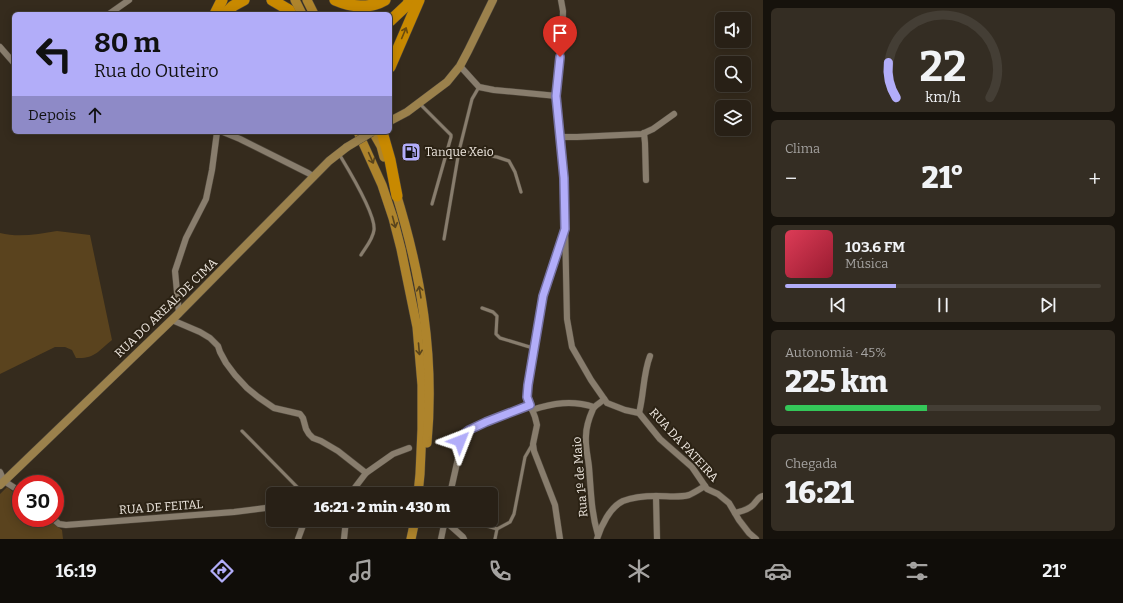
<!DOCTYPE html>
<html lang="pt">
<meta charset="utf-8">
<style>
body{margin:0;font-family:Bitter,serif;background:#342d23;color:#f1f3f6;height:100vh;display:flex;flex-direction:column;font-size:15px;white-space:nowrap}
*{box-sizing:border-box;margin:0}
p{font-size:13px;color:#a5a3a1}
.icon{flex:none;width:22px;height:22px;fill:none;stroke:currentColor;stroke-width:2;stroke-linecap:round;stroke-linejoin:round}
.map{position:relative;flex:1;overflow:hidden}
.details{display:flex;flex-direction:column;gap:8px;padding:8px;background:#16120c;width:360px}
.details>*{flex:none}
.top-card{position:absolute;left:12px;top:12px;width:380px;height:122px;border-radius:6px;box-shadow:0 2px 10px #0003,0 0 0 1px #443e35;background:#b2adf9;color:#111;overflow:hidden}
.fabs{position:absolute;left:715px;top:12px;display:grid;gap:8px}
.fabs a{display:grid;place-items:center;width:36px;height:36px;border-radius:6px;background:#282016;box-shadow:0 2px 10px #0003,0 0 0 1px #443e35;font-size:20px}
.speed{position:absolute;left:12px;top:475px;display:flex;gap:8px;font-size:20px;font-weight:700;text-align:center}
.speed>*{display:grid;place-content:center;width:52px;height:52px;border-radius:50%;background:#282016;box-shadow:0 2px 10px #0003,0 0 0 1px #443e35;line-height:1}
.speed .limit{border:6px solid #d22;background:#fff;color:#111}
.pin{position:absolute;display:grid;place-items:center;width:34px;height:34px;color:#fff;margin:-41px -17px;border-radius:50% 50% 50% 0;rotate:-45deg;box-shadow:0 0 4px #0007}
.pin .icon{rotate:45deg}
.me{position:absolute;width:44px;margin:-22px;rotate:45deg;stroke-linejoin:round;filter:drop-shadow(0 0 3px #0008)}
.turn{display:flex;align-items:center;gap:14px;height:84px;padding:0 16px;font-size:18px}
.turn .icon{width:52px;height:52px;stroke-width:2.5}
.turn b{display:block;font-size:28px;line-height:34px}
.then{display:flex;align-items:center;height:38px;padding:0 16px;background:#0003;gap:8px;font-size:15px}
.big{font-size:30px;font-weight:800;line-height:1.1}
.details .card{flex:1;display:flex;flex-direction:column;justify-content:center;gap:6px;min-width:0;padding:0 14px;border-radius:6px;background:#342d23}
.details .dial{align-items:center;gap:0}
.dial svg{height:104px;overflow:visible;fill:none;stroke:#443e35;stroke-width:7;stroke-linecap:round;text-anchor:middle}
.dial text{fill:#f1f3f6;stroke:none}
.song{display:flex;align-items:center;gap:12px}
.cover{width:48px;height:48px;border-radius:6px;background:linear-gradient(135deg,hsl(350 70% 55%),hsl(350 70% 35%))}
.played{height:4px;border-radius:2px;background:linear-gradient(90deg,#b2adf9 35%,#443e35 35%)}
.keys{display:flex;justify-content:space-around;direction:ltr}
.heat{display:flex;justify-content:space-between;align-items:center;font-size:22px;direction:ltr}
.charge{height:6px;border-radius:3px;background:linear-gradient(90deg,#34c759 45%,#443e35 0)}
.trip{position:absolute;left:266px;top:487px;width:232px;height:40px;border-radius:6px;background:#282016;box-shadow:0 2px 10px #0003,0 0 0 1px #443e35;font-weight:800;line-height:40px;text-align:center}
.tab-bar{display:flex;height:64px;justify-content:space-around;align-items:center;background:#100d09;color:#a5a3a1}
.tab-bar .icon{width:28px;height:28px}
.tab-bar .on{color:#b2adf9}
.tab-bar b{font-size:18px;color:#f1f3f6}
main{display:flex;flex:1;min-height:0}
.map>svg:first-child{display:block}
</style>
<main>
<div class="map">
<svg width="763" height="539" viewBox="0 0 763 539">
<rect width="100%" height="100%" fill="#352b1d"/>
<g fill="#5a431e">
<path d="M 57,231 L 90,235 L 112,340 C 98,351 95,359 76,358 L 72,350 L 65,347 L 55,347 L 0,374 L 0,233 C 19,238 38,234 57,231 Z"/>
<polygon points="7,487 21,498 21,518 46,518 62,530 63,539 0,539 0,494"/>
</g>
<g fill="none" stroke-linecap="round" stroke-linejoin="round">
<defs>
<g id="lane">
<polyline points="419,103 451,135 451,137 432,204"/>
<polyline points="459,151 497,157 509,161 515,172 521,192"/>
<path d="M 339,154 C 348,169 376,214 374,230 C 373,239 366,247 361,255"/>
<polyline points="444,239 459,151 472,99 479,87"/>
<polyline points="482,308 493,312 497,316 496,334 500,338 533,348"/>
<polyline points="242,431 304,494"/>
<polyline points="480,520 487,526 497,529 510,522 514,514 525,457 532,445"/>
<polyline points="495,539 497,529"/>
</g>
<g id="street">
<polyline points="561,0 563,11 562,44 557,96 564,178 567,319 572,347 591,380 607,403 625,410 639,413 660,439 692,467 707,489 718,494 729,503 739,520 749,533 756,539"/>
<polyline points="109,14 129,0"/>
<polyline points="0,47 14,63"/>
<polyline points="460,66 479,87 494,90 557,96"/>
<polyline points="223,132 240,139 308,173 314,177"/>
<polyline points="644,133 645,143 646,180"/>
<polyline points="560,137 577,137 642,134 653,129 674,114"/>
<polyline points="179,313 175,271 186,238 206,199 212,170 217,132"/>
<polyline points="172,320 200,332 210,338 218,346 220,352 226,363 235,375 247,388 258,397 274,408 300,414 303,418 306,429 309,434 313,438 321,441 338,451 366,473"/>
<path d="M 532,410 C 553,403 572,400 594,407"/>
<path d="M 639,413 C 644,394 643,374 650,356"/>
<polyline points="0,472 4,481 21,492"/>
<polyline points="350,494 366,473 393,454 409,448"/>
<polyline points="450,494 459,454 460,441 463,434 469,430 486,422 530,405"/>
<polyline points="656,496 657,539"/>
<path d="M 735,513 C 742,511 748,510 753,505 C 757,501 758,497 763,496"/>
<polyline points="52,518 59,524 66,525 234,512 273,507"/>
<polyline points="441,520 445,521 463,537 464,539"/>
<path d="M 598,535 C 591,512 591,490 589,467 C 588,457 585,446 586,436 C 586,427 589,418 593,409 C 595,405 601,403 604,399"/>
<polyline points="298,539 305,520"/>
<polyline points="344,539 346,520"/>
<polyline points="441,539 445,520"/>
<polyline points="560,539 555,505 534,451 533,444 537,425 535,417 527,397 528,385 543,296 552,266 563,234"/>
<path d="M 597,539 C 601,526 610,507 623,501 C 633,497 647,496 657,496 C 668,496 678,498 689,495 C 694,493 700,489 705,486"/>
</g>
<g id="secondary">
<polyline points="390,121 407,112 447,82 460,66 468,51 493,0"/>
<polyline points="0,485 179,313 329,161 347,147"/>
</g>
<g id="primary">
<polyline points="295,0 302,14"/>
<polyline points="307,0 314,14"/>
<polyline points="358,132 382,185 393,218 401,249 417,327 422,385 422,429 420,474 418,494"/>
<polyline points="373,132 381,146 384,157"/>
<path d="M 395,190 C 421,273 435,355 427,443"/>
<polyline points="411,539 415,520"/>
</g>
<g id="highway">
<polyline points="272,0 289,10 291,14"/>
<path d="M 335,0 C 351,7 370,9 385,0"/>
<polyline points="215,14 222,0"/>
<polyline points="225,14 233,6 244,0"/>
<polyline points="390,21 407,5 410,0"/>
<polyline points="390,67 419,0"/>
<polyline points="382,132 390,160 397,196"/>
</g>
</defs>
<use href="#lane" stroke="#4f473b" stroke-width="4"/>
<use href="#street" stroke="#4f473b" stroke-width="7"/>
<use href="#secondary" stroke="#4f473b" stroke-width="9"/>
<use href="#primary" stroke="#4f473b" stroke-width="10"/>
<use href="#highway" stroke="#4f473b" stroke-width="12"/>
<use href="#lane" stroke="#887d6d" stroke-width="3"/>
<use href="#street" stroke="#887d6d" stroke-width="6"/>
<use href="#secondary" stroke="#9b814c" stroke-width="8"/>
<use href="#primary" stroke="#ae842c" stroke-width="9"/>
<use href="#highway" stroke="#c88900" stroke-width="11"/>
<defs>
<polyline id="secondary-bridge" points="347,147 372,132"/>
</defs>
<use href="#secondary-bridge" stroke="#4f473b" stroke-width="9" stroke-linecap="butt"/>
<use href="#secondary-bridge" stroke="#9b814c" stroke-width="8"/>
</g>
<defs><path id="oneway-shaft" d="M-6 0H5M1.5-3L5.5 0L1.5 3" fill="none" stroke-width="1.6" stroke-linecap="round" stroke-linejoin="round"/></defs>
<use stroke="#6a4b0c" href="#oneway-shaft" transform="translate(404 33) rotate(-67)"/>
<g stroke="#59441c">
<use href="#oneway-shaft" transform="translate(371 158) rotate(66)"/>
<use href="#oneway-shaft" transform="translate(394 222) rotate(75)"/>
<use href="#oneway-shaft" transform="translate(420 292) rotate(-99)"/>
<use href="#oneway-shaft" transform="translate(419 349) rotate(85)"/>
</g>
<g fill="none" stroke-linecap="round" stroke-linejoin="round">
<defs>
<polyline id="route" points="460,441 464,434 469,430 486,422 530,405 527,397 528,385 543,296 565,229 564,178 556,96 560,57"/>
</defs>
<use href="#route" stroke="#7470a2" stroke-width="10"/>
<use href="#route" stroke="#b2adf9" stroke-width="7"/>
</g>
<defs>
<symbol id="fuel-square" viewBox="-11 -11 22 22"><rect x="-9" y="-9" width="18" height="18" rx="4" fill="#b2adf9" stroke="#2b2214"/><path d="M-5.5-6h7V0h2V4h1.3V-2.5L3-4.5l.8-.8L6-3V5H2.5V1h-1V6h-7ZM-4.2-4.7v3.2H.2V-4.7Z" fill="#111"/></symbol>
</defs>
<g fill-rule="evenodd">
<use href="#fuel-square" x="400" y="141" width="22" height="22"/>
</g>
<g text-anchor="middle" stroke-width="4" stroke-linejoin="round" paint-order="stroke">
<g font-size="12" fill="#efe8e0" stroke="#2b2214" text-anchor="start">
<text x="425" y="156">Tanque Xeio</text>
</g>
<g font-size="12" fill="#efe8e0" stroke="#2b2214">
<text transform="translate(166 308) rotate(-44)" y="4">RUA DO AREAL DE CIMA</text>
<text transform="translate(684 445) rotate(47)" y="4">RUA DA PATEIRA</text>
<text transform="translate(580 477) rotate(-95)" y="4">Rua 1º de Maio</text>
<text transform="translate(161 507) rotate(-4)" y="4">RUA DE FEITAL</text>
</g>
</g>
</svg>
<div class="fabs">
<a><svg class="icon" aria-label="sound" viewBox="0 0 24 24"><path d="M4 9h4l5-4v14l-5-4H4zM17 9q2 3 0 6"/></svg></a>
<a><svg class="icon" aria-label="search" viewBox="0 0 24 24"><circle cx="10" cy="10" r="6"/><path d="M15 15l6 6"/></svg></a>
<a><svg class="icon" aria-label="layers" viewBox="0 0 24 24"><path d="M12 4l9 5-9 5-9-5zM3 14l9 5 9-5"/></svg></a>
</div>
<div class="speed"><div class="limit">30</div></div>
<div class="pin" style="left:560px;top:57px;background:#d93025"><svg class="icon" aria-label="arrive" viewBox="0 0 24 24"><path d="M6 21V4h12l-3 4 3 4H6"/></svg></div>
<svg class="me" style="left:460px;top:441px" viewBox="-20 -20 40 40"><path d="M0-17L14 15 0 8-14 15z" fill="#b2adf9" stroke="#fff" stroke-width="4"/></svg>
<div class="trip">16:21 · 2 min · 430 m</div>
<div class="top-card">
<div class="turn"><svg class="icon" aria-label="left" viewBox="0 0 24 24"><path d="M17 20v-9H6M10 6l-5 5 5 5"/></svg><div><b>80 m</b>Rua do Outeiro</div></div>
<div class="then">Depois<svg class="icon" aria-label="ahead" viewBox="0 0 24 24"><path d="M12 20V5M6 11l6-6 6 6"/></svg></div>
</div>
</div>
<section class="details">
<div class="card dial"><svg viewBox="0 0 100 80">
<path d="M14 69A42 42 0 1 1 86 69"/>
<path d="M14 69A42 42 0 0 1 8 42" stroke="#b2adf9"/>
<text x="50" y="56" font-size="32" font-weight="700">22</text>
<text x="50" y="72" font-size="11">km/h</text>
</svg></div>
<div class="card"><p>Clima</p>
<div class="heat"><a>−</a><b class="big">21°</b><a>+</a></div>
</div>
<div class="card">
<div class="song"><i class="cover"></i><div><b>103.6 FM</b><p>Música</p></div></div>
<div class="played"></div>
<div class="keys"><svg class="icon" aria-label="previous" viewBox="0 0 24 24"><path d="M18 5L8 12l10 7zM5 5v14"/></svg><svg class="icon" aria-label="pause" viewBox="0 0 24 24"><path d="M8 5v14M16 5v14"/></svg><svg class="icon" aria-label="next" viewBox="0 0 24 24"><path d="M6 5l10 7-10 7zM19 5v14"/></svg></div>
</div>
<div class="card"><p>Autonomia · 45%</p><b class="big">225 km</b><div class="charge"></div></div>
<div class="card"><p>Chegada</p><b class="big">16:21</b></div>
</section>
</main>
<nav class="tab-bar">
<b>16:19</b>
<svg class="icon on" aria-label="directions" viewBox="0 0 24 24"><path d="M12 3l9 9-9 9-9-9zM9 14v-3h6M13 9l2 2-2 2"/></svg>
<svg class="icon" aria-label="music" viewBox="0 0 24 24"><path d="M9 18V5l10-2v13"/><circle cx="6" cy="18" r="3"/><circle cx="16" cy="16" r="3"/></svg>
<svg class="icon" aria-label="phone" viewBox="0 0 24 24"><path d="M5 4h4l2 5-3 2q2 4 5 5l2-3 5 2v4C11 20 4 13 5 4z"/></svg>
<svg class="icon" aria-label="climate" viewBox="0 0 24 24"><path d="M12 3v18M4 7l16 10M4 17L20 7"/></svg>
<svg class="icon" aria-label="car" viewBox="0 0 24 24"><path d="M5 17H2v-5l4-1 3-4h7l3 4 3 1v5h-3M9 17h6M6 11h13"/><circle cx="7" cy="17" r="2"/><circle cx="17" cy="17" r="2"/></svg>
<svg class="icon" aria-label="filters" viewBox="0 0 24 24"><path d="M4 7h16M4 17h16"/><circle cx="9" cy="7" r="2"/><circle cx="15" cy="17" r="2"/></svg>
<b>21°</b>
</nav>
